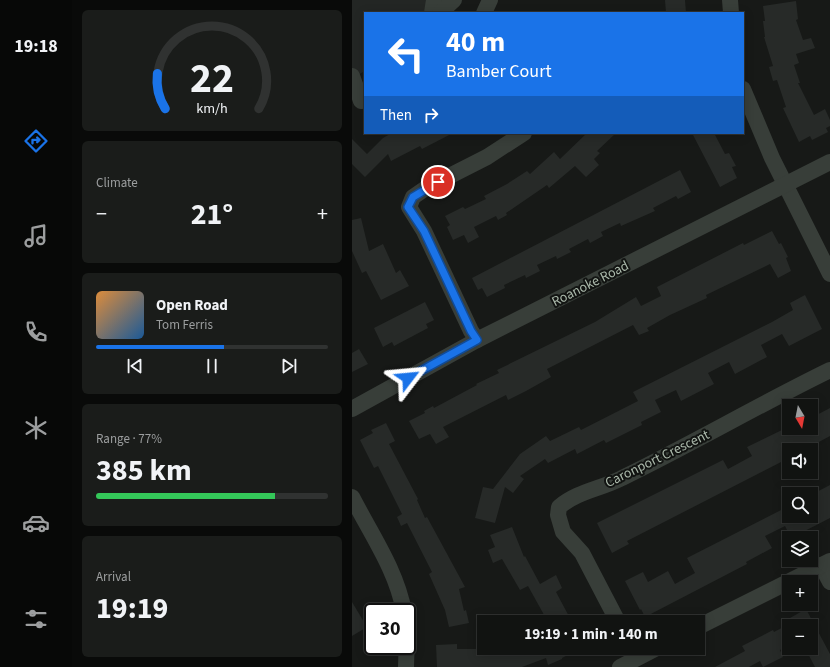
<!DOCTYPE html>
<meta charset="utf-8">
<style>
body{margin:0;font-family:"Source Sans 3",sans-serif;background:#1a1c1a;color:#f1f3f6;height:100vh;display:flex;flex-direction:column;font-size:15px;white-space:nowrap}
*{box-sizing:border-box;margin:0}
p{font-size:13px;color:#9c9e9f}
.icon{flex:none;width:22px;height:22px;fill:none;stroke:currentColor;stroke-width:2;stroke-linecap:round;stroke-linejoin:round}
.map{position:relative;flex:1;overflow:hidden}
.panel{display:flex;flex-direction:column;gap:10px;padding:10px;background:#090a09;width:280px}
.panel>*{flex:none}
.hud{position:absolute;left:12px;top:12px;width:380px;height:122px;border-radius:0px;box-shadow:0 2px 10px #0003,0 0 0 1px #303231;background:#1a73e8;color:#fff;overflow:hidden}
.needle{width:26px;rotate:170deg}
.tools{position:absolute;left:430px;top:399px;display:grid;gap:8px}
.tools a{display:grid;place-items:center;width:36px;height:36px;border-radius:0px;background:#111311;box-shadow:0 2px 10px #0003,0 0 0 1px #303231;font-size:20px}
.speed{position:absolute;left:12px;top:603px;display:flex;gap:8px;font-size:20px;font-weight:700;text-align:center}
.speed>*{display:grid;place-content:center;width:52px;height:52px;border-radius:50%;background:#111311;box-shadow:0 2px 10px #0003,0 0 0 1px #303231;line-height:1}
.speed .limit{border:2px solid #111;border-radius:6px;background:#fff;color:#111}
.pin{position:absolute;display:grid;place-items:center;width:34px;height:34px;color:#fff;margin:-17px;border:2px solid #fff;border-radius:50%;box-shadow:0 1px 4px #0007}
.me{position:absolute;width:44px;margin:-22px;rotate:61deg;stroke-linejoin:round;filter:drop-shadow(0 0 3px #0008)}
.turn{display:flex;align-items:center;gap:14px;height:84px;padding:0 16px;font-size:18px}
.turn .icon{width:52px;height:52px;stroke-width:2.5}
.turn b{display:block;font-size:28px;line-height:34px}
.then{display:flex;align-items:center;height:38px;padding:0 16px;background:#0003;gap:8px;font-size:15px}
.big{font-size:30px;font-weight:700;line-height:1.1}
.panel .widget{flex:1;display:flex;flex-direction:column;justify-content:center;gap:6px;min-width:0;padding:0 14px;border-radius:6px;background:#1a1c1a}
.panel .dial{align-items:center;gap:0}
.dial svg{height:104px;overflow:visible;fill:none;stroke:#303231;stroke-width:7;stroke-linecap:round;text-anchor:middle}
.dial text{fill:#f1f3f6;stroke:none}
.song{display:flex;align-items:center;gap:12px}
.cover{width:48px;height:48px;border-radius:6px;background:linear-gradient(135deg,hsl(30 70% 55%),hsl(210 70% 35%))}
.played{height:4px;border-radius:2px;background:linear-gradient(90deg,#1a73e8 55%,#303231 55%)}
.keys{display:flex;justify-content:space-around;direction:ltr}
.heat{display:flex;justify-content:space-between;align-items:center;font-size:22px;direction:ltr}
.charge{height:6px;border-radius:3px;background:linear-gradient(90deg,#34c759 77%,#303231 0)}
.trip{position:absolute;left:125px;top:615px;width:228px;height:40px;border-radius:0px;background:#111311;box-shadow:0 2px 10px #0003,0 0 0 1px #303231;font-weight:700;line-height:40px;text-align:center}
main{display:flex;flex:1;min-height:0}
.tab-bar{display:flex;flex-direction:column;width:72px;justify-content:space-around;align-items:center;background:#070807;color:#9c9e9f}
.tab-bar .icon{width:28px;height:28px}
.tab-bar .current{color:#1a73e8}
.tab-bar b{font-size:18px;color:#f1f3f6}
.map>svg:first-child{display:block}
</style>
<main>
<nav class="tab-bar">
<b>19:18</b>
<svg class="icon current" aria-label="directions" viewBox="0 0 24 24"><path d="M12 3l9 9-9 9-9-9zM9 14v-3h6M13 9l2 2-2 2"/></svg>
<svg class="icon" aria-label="music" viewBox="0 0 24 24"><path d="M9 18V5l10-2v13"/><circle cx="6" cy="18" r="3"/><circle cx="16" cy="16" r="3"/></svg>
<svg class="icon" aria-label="phone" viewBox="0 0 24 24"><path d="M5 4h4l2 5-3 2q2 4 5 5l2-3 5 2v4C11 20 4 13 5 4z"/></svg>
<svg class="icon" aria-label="climate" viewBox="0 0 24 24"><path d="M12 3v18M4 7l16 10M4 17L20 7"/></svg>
<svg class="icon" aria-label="car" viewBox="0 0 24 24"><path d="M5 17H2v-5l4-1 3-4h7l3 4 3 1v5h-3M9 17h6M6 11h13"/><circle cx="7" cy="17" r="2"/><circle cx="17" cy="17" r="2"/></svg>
<svg class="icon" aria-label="filters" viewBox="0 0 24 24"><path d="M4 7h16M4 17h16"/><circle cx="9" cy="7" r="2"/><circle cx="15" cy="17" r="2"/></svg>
</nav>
<section class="panel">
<div class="widget dial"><svg viewBox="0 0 100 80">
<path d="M14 69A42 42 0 1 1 86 69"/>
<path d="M14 69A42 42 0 0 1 8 42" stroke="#1a73e8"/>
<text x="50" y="56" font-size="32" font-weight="700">22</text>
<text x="50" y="72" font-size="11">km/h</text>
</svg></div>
<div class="widget"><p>Climate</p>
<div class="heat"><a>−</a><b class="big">21°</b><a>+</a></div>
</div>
<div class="widget">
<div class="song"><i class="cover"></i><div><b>Open Road</b><p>Tom Ferris</p></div></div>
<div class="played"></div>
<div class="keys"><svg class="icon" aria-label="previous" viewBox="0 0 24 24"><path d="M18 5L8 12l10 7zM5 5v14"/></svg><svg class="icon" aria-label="pause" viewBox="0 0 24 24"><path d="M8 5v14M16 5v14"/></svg><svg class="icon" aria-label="next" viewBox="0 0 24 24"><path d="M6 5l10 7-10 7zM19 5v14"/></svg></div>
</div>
<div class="widget"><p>Range · 77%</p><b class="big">385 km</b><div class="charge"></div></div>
<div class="widget"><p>Arrival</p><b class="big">19:19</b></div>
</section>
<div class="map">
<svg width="478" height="667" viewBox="0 0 478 667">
<rect width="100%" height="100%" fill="#171917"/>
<polygon fill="#232624" points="0,0 108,0 99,13 13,13 13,71 0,78"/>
<g fill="#272a28">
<polygon points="313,0 333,0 334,13 314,13"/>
<polygon points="444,1 446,19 444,20 451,40 459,38 463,48 444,54 447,63 442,65 448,83 446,83 462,115 473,109 478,120 478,126 474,128 476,132 460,140 458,136 447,142 431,108 434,107 425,80 421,81 417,67 421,66 412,37 413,37 411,21 413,21 411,6"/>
<polygon points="40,133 101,133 70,149 68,146 39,161 36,154 13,177 0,164 0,139 15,154 31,138"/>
<polygon points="235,133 264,133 245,151 248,153 242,159 247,165 234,177 223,166 197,188 195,185 154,213 155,215 146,220 144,216 122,227 127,237 116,243 112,235 101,240 95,227 98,225 93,216 111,207 113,209 134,199 132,196 155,184 175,171 178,174 202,152 208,159"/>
<polygon points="340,133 362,133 373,154 377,153 384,166 380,167 385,178 368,187"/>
<polygon points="328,170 339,192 326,199 324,196 301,208 303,211 269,226 268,223 249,232 251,236 238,243 236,239 217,249 219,252 205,259 204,256 185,265 188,271 174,278 173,275 152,285 153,288 135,297 130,288 126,290 120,278"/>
<polygon points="9,218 17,251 31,244 44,273 48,270 57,286 29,300 14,271 10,273 0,251 0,220"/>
<polygon points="420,231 427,244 429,243 436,257 434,258 439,271 426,278 418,264 354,295 355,298 318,315 295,328 297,331 287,335 281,325 195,369 199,377 174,391 156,400 154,395 91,427 97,437 84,444 78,434 67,439 57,421 73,413 72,411 81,406 82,408 125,385 124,384 147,373 145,370 243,322 284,297 289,306 309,296 305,287 391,243 392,245"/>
<polygon points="453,295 470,329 437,346 430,334 409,345 415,357 383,374 377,362 356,373 362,384 329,401 324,390 303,400 309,412 289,422 290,425 254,443 252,440 225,454 223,449 196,463 193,459 168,476 172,479 161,493 153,487 143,523 123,518 131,487 141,489 168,454 194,436 198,441 227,427 229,430 286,401 281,392 420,322 441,310 438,303"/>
<polygon points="73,302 82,320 74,324 76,328 42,346 40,342 31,347 22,328"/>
<polygon points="7,349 16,364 0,372 0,353"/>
<polygon points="478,408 478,436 452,450 437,450 437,458 275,541 277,544 260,553 245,523 371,460 376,469 400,456 395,447 434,428 459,428 459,418"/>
<polygon points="34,423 43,441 37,444 66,499 65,500 73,518 75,517 113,587 107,589 112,611 114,610 117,623 97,627 93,610 77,574 80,572 55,523 49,526 45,517 50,514 26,466 22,468 8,440 21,433 19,430"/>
<polygon points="478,485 478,518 439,538 433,526 413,536 420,548 394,562 395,564 293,617 289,609 288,610 273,581 291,572 296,582 316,571 323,584 343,573 335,558 437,506 437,516 459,516 459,495"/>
<polygon points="160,527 172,557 173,556 188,584 204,575 210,588 204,592 220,622 196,622 176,586 168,590 150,559 141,563 136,550 143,547 138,535"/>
<polygon points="0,602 15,627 0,636"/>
<polygon points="454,609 478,654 478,667 463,667 453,648 459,648 459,626 442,626 438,618"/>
<polygon points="437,624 437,645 428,650 431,657 411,667 408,661 397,667 363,667 393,651 390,646 421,630 422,632"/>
<polygon points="105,644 105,649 125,649 125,654 173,648 229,648 210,658 210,659 196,665 194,658 170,667 85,667 84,645"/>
</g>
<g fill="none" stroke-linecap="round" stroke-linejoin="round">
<g stroke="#383e39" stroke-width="16">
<polyline points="378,0 379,13"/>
<polyline points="80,13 82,0"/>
<polyline points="88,13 102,0"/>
<polyline points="132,13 138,0"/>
<polyline points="0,76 9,101"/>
<polyline points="391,89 420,158 478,274"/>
<polyline points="125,340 119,331 72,231 57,207 61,197 74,188 135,157 172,133"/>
<polyline points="0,409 125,340 478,162"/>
<path d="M 0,497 C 19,534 45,571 52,612"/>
<polyline points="469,565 478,582"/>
<path d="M 266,622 L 230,553 L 211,532 L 206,515 L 207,507 C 226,491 249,489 270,478 C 340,444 408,404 478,370"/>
<polyline points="346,627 478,561"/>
<polyline points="54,667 55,633"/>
<polyline points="268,667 305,648"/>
</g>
</g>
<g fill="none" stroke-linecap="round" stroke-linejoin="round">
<defs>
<polyline id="route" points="56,378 125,340 119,331 72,231 56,207 61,197 86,182"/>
</defs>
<use href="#route" stroke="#114b97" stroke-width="10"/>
<use href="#route" stroke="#1a73e8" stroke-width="7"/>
</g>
<g text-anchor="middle" stroke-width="4" stroke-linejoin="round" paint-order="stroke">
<g font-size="14" fill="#aab8aa" stroke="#121412">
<text transform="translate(238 283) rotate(-27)" y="5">Roanoke Road</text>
<text transform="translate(305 458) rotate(-26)" y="5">Caronport Crescent</text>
</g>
</g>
</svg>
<div class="tools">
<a><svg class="needle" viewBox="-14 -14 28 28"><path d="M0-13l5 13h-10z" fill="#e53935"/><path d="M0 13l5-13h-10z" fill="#9c9e9f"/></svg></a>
<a><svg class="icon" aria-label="sound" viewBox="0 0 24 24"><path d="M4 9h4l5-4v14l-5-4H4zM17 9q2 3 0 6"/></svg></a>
<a><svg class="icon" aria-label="search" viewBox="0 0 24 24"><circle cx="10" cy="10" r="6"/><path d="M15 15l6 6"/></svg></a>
<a><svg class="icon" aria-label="layers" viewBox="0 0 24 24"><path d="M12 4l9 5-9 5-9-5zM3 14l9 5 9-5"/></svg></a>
<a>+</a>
<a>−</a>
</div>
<div class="speed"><div class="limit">30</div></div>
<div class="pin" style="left:86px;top:182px;background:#d93025"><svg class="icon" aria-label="arrive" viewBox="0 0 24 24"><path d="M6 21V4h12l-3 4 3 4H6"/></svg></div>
<svg class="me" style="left:56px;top:378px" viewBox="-20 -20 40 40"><path d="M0-17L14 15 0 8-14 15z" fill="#1a73e8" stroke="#fff" stroke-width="4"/></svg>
<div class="trip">19:19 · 1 min · 140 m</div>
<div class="hud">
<div class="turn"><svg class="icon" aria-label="left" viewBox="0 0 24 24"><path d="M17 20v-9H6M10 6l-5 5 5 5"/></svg><div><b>40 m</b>Bamber Court</div></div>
<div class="then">Then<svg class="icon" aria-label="right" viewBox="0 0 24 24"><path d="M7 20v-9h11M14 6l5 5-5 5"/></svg></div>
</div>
</div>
</main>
